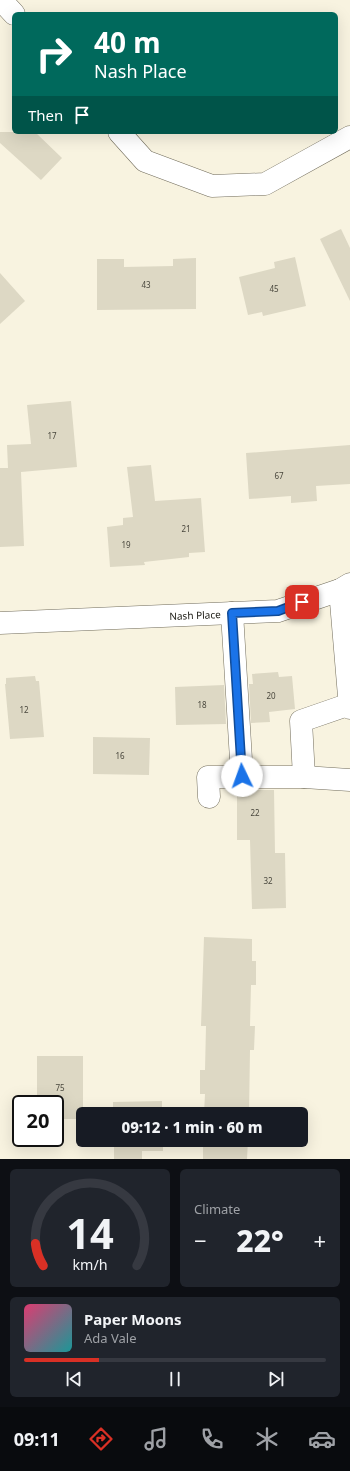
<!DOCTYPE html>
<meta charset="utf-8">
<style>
body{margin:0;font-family:"Noto Sans",sans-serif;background:#20242c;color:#f1f3f6;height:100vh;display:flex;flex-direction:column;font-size:15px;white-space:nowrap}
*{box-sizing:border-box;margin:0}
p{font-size:13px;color:#9ea1a6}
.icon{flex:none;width:22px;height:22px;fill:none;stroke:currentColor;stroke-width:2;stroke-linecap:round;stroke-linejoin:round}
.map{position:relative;height:1159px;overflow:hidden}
.drawer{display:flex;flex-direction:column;gap:10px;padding:10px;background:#0d0f14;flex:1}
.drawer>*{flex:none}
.guide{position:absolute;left:12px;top:12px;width:326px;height:122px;border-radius:6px;box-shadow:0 4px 16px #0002;background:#00695c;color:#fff;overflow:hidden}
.speed{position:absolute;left:12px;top:1095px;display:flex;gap:8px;font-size:20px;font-weight:700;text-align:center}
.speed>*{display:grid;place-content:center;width:52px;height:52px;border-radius:50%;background:#171b24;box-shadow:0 4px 16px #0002;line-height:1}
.speed .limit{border:2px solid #111;border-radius:6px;background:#fff;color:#111}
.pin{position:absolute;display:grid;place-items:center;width:34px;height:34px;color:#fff;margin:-17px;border-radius:8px;box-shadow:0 2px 6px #0006}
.me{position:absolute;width:44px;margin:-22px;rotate:357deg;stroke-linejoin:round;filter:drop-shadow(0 0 3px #0008)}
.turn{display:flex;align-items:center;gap:14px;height:84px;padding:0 16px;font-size:18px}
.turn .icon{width:52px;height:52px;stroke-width:2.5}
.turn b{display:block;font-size:28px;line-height:34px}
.then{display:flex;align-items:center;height:38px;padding:0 16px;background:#0003;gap:8px;font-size:15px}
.big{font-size:30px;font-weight:800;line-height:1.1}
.drawer .tile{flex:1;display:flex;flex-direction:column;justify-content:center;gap:6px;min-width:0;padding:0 14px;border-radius:6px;background:#20242c}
.drawer .dial{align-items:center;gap:0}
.dial svg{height:104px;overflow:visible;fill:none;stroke:#363941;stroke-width:7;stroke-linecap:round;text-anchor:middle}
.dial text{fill:#f1f3f6;stroke:none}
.song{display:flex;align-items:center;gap:12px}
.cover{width:48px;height:48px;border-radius:6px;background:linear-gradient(135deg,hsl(340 70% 55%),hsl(180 70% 35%))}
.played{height:4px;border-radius:2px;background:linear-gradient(90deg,#d93025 25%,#363941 25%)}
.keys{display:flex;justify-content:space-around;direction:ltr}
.heat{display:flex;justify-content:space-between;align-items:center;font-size:22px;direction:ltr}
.drawer .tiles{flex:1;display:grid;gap:10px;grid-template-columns:1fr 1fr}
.tile:last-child{grid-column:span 2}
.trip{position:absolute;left:76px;top:1107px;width:232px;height:40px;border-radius:6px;background:#171b24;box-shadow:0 4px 16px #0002;font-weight:800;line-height:40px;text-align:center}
.tabs{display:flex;height:64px;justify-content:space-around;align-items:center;background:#090b0e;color:#9ea1a6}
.tabs .icon{width:28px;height:28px}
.tabs .on{color:#d93025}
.tabs b{font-size:18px;color:#f1f3f6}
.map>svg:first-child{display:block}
</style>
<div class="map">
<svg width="350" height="1159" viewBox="0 0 350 1159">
<rect width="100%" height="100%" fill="#f8f3e0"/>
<g fill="#ddd8c4">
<polygon points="0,132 35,132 62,158 41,180 0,143"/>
<polygon points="341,229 350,248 350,301 320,239"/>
<polygon points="295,257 306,306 263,316 262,312 248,315 239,277 275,268 274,262"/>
<polygon points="196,258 196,309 97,310 97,259 124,259 124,267 173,266 173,259"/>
<polygon points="0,273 25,301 0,324"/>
<polygon points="71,401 77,467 21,472 24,546 0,547 0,468 8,468 7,445 31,444 27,405"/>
<polygon points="350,445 350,484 316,486 317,501 291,503 291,496 249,499 246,453"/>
<polygon points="151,465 155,501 201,498 205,552 189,553 189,557 144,562 145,565 110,567 107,527 123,525 123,518 133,517 127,467"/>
<polygon points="278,672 279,677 292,676 295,709 269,712 270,722 251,723 249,684 253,684 252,674"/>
<polygon points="35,676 36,681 39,681 44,737 10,739 5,684 6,684 6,678"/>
<polygon points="224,685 226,724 176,725 175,687"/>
<polygon points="93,737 150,738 149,775 93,774"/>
<polygon points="237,790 274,790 275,853 285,853 286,908 252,909 250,840 237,840"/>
<polygon points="204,937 252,939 252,961 256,961 256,985 251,985 250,1026 255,1026 254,1050 250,1050 249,1114 204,1114 205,1094 200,1094 200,1070 205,1070 206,1026 201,1026"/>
<polygon points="37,1056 83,1056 83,1119 55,1119 55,1104 37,1104"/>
<polygon points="162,1101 162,1114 113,1114 113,1102"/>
<polygon points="114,1140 163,1140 163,1151 142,1151 142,1159 114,1159"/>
<polygon points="203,1140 248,1140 247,1159 203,1159"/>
</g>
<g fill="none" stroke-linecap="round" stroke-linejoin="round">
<defs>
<g id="minor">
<polyline points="1,0 14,14"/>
<polyline points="119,132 145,161 212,186 265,184 350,137"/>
<polyline points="340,590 350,708"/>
<polyline points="232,613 242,776"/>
<polyline points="0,623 278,611 340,590 350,584"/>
<polyline points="304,777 301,721 350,704"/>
<polyline points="209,797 208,777 304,777 350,780"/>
</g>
</defs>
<use href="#minor" stroke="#726d5c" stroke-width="23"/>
<use href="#minor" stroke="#fff" stroke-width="22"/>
</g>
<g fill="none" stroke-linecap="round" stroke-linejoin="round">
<defs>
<polyline id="route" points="242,776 232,613 278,611 302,602"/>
</defs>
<use href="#route" stroke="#114b97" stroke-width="10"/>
<use href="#route" stroke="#1a73e8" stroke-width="7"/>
</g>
<g text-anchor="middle" stroke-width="4" stroke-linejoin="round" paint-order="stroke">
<g font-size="8" fill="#49473d">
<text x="146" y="288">43</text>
<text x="274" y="292">45</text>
<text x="52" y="439">17</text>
<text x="279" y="479">67</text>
<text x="186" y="532">21</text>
<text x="126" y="548">19</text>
<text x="271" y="699">20</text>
<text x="202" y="708">18</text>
<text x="24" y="713">12</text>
<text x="120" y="759">16</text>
<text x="255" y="816">22</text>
<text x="268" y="884">32</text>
<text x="60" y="1091">75</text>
</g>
<g font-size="10" fill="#181710" stroke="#fff">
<text transform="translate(195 615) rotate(-2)" y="4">Nash Place</text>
</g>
</g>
</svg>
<div class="speed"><div class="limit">20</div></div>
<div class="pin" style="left:302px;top:602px;background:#d93025"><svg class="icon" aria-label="arrive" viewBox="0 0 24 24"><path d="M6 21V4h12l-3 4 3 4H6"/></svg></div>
<svg class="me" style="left:242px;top:776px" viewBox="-20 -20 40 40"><circle r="19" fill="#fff"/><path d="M0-13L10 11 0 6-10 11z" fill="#1a73e8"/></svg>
<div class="trip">09:12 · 1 min · 60 m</div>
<div class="guide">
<div class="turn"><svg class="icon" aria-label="right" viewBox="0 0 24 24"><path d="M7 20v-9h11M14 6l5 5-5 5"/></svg><div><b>40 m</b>Nash Place</div></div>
<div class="then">Then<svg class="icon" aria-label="arrive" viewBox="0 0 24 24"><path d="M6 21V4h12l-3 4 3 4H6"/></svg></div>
</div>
</div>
<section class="drawer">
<div class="tiles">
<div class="tile dial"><svg viewBox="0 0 100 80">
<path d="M14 69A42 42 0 1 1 86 69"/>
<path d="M14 69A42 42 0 0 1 8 52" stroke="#d93025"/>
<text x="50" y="56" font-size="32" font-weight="700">14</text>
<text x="50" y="72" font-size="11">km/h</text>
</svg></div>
<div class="tile"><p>Climate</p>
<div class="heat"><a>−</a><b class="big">22°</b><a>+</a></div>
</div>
<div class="tile">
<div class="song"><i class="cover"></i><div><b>Paper Moons</b><p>Ada Vale</p></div></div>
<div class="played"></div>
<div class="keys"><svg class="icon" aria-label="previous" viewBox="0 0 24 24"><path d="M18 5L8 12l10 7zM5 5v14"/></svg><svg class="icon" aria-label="pause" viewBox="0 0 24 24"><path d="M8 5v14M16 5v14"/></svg><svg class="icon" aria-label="next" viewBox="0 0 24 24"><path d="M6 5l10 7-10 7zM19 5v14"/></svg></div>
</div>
</div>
</section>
<nav class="tabs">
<b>09:11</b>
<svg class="icon on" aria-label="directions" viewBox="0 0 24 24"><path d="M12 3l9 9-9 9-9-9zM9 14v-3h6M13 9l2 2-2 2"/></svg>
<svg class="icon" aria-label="music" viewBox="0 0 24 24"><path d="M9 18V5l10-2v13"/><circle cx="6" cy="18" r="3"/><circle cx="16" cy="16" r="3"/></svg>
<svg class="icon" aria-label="phone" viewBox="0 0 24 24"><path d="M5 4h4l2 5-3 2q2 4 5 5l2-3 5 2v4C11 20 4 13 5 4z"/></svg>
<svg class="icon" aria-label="climate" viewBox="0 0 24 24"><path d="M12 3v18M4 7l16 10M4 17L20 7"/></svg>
<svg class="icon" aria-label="car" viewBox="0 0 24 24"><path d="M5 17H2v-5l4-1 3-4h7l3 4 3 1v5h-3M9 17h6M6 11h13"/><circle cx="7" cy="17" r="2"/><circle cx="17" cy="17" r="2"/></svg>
</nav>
